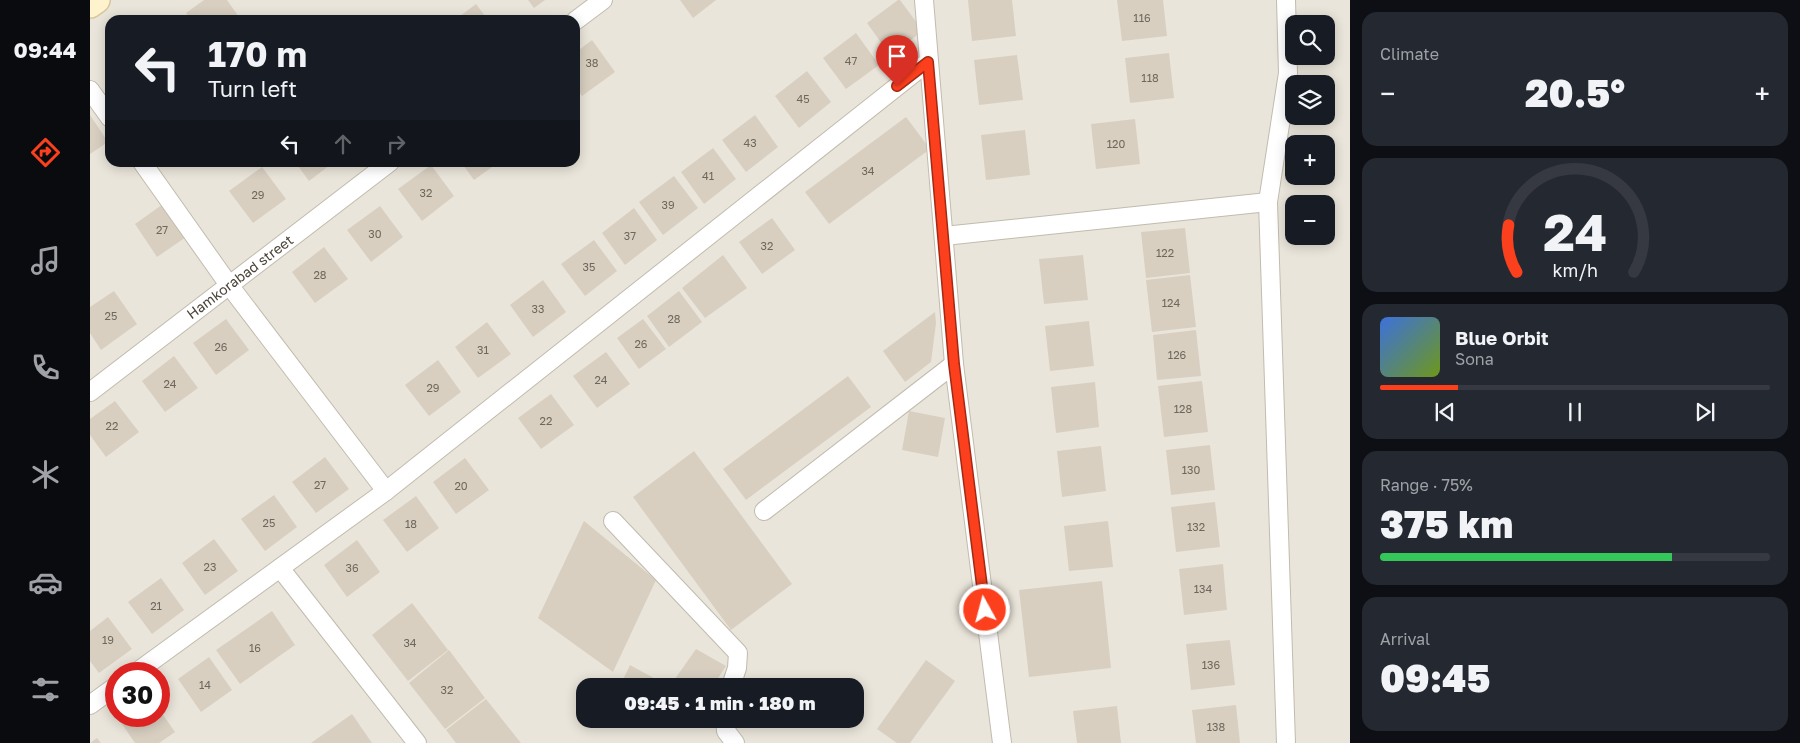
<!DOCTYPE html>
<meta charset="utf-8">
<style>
body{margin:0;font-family:"Golos Text",sans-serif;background:#242831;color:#f1f3f6;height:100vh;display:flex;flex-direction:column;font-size:19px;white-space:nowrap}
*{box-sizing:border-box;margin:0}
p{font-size:16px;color:#9ea1a6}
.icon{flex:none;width:28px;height:28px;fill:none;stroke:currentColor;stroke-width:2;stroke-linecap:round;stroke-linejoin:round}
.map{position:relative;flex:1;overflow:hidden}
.drawer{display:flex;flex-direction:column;gap:12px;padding:12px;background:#0d0f14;width:450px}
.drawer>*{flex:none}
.top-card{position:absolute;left:15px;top:15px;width:475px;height:152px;border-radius:15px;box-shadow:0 2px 12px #0003;background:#171b24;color:#f1f3f6;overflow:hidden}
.tools{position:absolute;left:1195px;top:15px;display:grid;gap:10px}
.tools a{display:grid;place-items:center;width:50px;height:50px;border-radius:10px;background:#171b24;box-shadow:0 2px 12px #0003;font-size:25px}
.speed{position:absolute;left:15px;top:662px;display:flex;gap:10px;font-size:25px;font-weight:700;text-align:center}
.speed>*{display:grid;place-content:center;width:65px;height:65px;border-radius:50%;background:#171b24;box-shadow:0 2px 12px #0003;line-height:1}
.speed .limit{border:8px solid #d22;background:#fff;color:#111}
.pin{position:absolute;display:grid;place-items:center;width:42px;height:42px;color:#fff;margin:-51px -21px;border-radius:50% 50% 50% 0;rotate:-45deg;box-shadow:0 0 5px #0007}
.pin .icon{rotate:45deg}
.me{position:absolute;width:55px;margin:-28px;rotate:353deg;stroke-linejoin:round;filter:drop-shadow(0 0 4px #0008)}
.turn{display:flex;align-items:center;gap:18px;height:105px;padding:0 20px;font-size:22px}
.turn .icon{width:65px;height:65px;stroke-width:2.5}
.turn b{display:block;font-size:35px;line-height:42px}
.lanes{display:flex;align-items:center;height:48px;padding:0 20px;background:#0003;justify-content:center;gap:25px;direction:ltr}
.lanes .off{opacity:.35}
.big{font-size:38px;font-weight:800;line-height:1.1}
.drawer .widget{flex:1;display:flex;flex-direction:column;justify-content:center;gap:8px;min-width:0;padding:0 18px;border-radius:15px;background:#242831}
.drawer .dial{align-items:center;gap:0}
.dial svg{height:130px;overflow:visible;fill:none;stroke:#363941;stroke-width:7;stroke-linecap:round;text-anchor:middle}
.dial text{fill:#f1f3f6;stroke:none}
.song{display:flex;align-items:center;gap:15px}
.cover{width:60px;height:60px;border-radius:8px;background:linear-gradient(135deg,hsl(220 70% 55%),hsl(80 70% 35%))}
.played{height:5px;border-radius:2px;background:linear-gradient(90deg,#fc3f1d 20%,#363941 20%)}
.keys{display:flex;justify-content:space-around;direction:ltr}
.heat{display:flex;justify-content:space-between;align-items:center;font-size:28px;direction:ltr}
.charge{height:8px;border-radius:4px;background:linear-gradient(90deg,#34c759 75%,#363941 0)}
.trip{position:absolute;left:486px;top:678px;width:288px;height:50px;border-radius:15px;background:#171b24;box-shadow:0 2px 12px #0003;font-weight:800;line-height:50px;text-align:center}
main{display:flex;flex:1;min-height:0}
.tab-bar{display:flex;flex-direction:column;width:90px;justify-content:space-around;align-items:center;background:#090b0e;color:#9ea1a6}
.tab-bar .icon{width:35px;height:35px}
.tab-bar .selected{color:#fc3f1d}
.tab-bar b{font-size:22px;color:#f1f3f6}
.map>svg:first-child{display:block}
</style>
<main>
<nav class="tab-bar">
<b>09:44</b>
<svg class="icon selected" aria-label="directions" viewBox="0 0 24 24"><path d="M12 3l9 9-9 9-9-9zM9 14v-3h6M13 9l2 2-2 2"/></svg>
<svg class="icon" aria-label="music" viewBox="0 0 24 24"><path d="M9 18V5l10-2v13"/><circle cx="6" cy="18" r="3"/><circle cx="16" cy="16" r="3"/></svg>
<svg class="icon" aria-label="phone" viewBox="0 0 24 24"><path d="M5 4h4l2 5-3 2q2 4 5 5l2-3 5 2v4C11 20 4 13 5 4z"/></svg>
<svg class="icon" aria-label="climate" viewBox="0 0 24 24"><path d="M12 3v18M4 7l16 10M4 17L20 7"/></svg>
<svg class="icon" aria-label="car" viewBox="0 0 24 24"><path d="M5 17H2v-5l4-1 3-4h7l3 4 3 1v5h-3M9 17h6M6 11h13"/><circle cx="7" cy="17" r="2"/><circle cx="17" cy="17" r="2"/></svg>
<svg class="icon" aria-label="filters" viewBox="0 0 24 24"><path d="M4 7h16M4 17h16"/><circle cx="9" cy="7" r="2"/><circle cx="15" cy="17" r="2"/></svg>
</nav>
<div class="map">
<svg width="1260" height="743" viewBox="0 0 1260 743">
<rect width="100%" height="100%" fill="#f6f3ec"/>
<path fill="#eae5da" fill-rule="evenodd" d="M 0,0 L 1260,0 L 1260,743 L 0,743 ZM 20,20 L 485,20 L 485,162 L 20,162 ZM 1204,24 L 1236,24 L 1236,56 L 1204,56 ZM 1204,84 L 1236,84 L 1236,116 L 1204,116 ZM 1204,144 L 1236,144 L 1236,176 L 1204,176 ZM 1204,204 L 1236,204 L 1236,236 L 1204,236 ZM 26,674 L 69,674 L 69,716 L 26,716 ZM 495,686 L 765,686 L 765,719 L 495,719 Z"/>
<g fill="#d8cfc1">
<polygon points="114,0 137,0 151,20 101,20 96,13"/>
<polygon points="438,0 455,0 444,8"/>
<polygon points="590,0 626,0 603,18"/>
<polygon points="808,0 810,0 833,31 800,55 777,23"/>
<polygon points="878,0 922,0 926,36 882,41"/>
<polygon points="1027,0 1073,0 1077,36 1032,41"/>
<polygon points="386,4 398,20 365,20"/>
<polygon points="766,33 789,65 756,89 733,58"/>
<polygon points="502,40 525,72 492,96 485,86 485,53"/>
<polygon points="1079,53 1084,98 1040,103 1035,58"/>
<polygon points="927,55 933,100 889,105 884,60"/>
<polygon points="717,71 741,102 709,128 685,96"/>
<polygon points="0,115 18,142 0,154"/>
<polygon points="665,115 688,147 656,172 632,140"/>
<polygon points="816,117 840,149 739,224 715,192"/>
<polygon points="1045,119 1050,164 1006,169 1001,124"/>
<polygon points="935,130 940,175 896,180 891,135"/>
<polygon points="623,148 646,179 614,204 591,172"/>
<polygon points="205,162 244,162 219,181"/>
<polygon points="371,162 409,162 384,180"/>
<polygon points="341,165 364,196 332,221 308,189"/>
<polygon points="172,167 196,199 163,223 139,191"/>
<polygon points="584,176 608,208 573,235 549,202"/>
<polygon points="76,202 99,235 67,257 45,224"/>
<polygon points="290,206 313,237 281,262 257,230"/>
<polygon points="544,208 567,240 535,265 512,233"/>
<polygon points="682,218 705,250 672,274 649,242"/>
<polygon points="1095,228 1100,273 1056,278 1051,232"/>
<polygon points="504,240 527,271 495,296 471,264"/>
<polygon points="234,247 258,279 225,303 202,272"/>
<polygon points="633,255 657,288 615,318 592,288"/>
<polygon points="993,255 998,300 954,304 949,259"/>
<polygon points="1100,275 1106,327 1062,332 1056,280"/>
<polygon points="453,280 476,312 443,337 420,305"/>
<polygon points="24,291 47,324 11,350 0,333 0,307"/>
<polygon points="589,291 612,322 579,347 557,316"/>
<polygon points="845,312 846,323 841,362 815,382 793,351"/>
<polygon points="136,319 159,350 126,375 103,343"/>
<polygon points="553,319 576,349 549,369 527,338"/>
<polygon points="999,321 1004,366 960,371 955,326"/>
<polygon points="397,322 421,354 388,378 365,347"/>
<polygon points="1106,330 1111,376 1067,380 1063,335"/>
<polygon points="516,352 540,384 507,408 483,376"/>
<polygon points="84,356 108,388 75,412 52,381"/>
<polygon points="348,360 371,392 339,416 315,385"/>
<polygon points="758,376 781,407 656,500 633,469"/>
<polygon points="1112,381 1118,432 1074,437 1068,386"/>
<polygon points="1005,382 1009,427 966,433 961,387"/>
<polygon points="461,394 484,425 451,449 428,418"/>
<polygon points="25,401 49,432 16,457 0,435 0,419"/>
<polygon points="819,411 855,418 848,457 812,450"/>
<polygon points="1120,445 1125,490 1081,495 1076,450"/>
<polygon points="1011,446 1016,491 972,497 967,451"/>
<polygon points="604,451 702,584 641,630 543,497"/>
<polygon points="235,457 259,489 226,513 202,482"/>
<polygon points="375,458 399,490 366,514 343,482"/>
<polygon points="184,495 207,527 175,551 151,519"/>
<polygon points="326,496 349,528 317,552 293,520"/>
<polygon points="1125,502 1130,547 1086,552 1081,507"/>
<polygon points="494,521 566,580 523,672 448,618"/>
<polygon points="1018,521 1023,567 979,571 974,526"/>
<polygon points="124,539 148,571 115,595 92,563"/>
<polygon points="267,540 290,572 257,597 234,565"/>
<polygon points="1133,564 1137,610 1094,615 1089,569"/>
<polygon points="71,578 94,610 62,634 38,602"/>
<polygon points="1012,581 1021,668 939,677 929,590"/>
<polygon points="322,603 358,650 318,681 282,635"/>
<polygon points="182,611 205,645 150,684 126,650"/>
<polygon points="18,617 42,649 9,673 0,661 0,631"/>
<polygon points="1140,640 1145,685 1101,690 1096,644"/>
<polygon points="606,649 636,666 623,686 580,686"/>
<polygon points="359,650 395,698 355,729 319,683"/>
<polygon points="119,657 142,690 111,712 88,679"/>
<polygon points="836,660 865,681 820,743 807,743 787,729"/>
<polygon points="540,665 578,686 534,686 531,684"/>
<polygon points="396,699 431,743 366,743 356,730"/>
<polygon points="1146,705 1150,743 1106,743 1102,710"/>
<polygon points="1027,706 1031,743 987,743 983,711"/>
<polygon points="69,709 85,732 69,743 45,743 30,721 37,716 69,716"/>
<polygon points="262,714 282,743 221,743"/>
<polygon points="7,738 11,743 0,743"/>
</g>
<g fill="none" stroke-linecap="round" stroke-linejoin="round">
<defs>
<g id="street">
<polyline points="834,0 864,364 912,743"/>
<polyline points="485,21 513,0"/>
<polyline points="0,90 20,118"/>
<polyline points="52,162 139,285 296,491"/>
<polyline points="854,236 1178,202"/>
<polyline points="0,392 300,162"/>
<polyline points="674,511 864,364"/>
<polyline points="523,521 648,653 647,668 641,686"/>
<polyline points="190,568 327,743"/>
<polyline points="44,674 296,491 838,62"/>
<polyline points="0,705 26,686"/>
<polyline points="635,719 636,731 645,743"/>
<polyline points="1196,743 1178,202 1198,73 1196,0"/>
</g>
<polyline id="secondary" points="0,5 7,0"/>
</defs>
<use href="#street" stroke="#c2bbae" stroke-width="20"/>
<use href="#secondary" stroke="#d6c79b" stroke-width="28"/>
<use href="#street" stroke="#fff" stroke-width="18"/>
<use href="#secondary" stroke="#fff3cd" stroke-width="25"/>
</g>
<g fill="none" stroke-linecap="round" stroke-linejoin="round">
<defs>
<polyline id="route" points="807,86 838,62 864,364 895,610"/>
</defs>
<use href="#route" stroke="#a42913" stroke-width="12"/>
<use href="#route" stroke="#fc3f1d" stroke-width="9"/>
</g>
<g text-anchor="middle" stroke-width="4" stroke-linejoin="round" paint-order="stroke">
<g font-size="11" fill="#6e675b">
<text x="1052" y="22">116</text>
<text x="761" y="65">47</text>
<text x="502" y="67">38</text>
<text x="1060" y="82">118</text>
<text x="713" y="103">45</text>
<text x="660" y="147">43</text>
<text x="1026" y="148">120</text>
<text x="778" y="175">34</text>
<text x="618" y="180">41</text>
<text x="336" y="197">32</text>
<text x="168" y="199">29</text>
<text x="578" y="209">39</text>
<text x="72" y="234">27</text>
<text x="285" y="238">30</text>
<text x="540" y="240">37</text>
<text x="677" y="250">32</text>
<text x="1075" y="257">122</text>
<text x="499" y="271">35</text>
<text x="230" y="279">28</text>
<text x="1081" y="307">124</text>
<text x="448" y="313">33</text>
<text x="21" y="320">25</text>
<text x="584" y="323">28</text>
<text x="551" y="348">26</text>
<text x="131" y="351">26</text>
<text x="393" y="354">31</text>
<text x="1087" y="359">126</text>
<text x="511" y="384">24</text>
<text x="80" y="388">24</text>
<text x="343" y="392">29</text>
<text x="1093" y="413">128</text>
<text x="456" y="425">22</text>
<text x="22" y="430">22</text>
<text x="1101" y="474">130</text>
<text x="230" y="489">27</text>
<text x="371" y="490">20</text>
<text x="179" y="527">25</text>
<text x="321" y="528">18</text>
<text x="1106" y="531">132</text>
<text x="120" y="571">23</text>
<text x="262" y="572">36</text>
<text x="1113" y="593">134</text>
<text x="66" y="610">21</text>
<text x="18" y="644">19</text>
<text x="320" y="647">34</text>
<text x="165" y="652">16</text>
<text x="1121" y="669">136</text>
<text x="115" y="689">14</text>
<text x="357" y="694">32</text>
<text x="1126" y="731">138</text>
</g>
<g font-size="14" fill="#4b4439" stroke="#fff">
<text transform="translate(150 277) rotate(-37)" y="5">Hamkorabad street</text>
</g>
</g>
</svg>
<div class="tools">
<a><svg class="icon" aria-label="search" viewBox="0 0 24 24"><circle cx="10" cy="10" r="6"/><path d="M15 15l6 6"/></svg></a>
<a><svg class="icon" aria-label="layers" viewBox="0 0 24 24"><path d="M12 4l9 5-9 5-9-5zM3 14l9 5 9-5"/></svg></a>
<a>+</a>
<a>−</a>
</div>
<div class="speed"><div class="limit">30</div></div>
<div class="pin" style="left:807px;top:86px;background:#d93025"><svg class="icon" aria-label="arrive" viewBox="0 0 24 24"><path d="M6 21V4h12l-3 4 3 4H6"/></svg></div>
<svg class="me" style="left:895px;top:610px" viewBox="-20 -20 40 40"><circle r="17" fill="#fc3f1d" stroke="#fff" stroke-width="3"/><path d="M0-11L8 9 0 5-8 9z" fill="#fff"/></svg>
<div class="trip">09:45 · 1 min · 180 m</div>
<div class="top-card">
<div class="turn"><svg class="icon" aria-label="left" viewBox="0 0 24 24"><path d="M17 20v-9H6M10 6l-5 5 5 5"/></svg><div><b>170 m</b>Turn left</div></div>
<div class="lanes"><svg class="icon" aria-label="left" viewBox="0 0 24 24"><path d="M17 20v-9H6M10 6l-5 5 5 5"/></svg><svg class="icon off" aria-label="ahead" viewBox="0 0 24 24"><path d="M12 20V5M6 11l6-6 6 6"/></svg><svg class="icon off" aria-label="right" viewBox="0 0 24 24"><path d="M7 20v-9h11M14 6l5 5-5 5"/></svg></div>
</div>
</div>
<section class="drawer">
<div class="widget"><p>Climate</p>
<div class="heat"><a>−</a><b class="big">20.5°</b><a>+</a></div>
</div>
<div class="widget dial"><svg viewBox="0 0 100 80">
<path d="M14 69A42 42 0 1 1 86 69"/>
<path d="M14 69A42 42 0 0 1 9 40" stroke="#fc3f1d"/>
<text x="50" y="56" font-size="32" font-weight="700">24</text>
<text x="50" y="72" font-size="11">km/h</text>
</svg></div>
<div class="widget">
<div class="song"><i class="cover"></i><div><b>Blue Orbit</b><p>Sona</p></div></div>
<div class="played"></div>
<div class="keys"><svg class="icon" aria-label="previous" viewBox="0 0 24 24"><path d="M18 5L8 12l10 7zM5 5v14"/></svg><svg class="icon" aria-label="pause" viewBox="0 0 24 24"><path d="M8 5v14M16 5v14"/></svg><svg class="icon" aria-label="next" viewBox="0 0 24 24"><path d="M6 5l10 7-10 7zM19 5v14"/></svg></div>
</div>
<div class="widget"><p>Range · 75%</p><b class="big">375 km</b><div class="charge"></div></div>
<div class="widget"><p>Arrival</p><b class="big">09:45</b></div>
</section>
</main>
